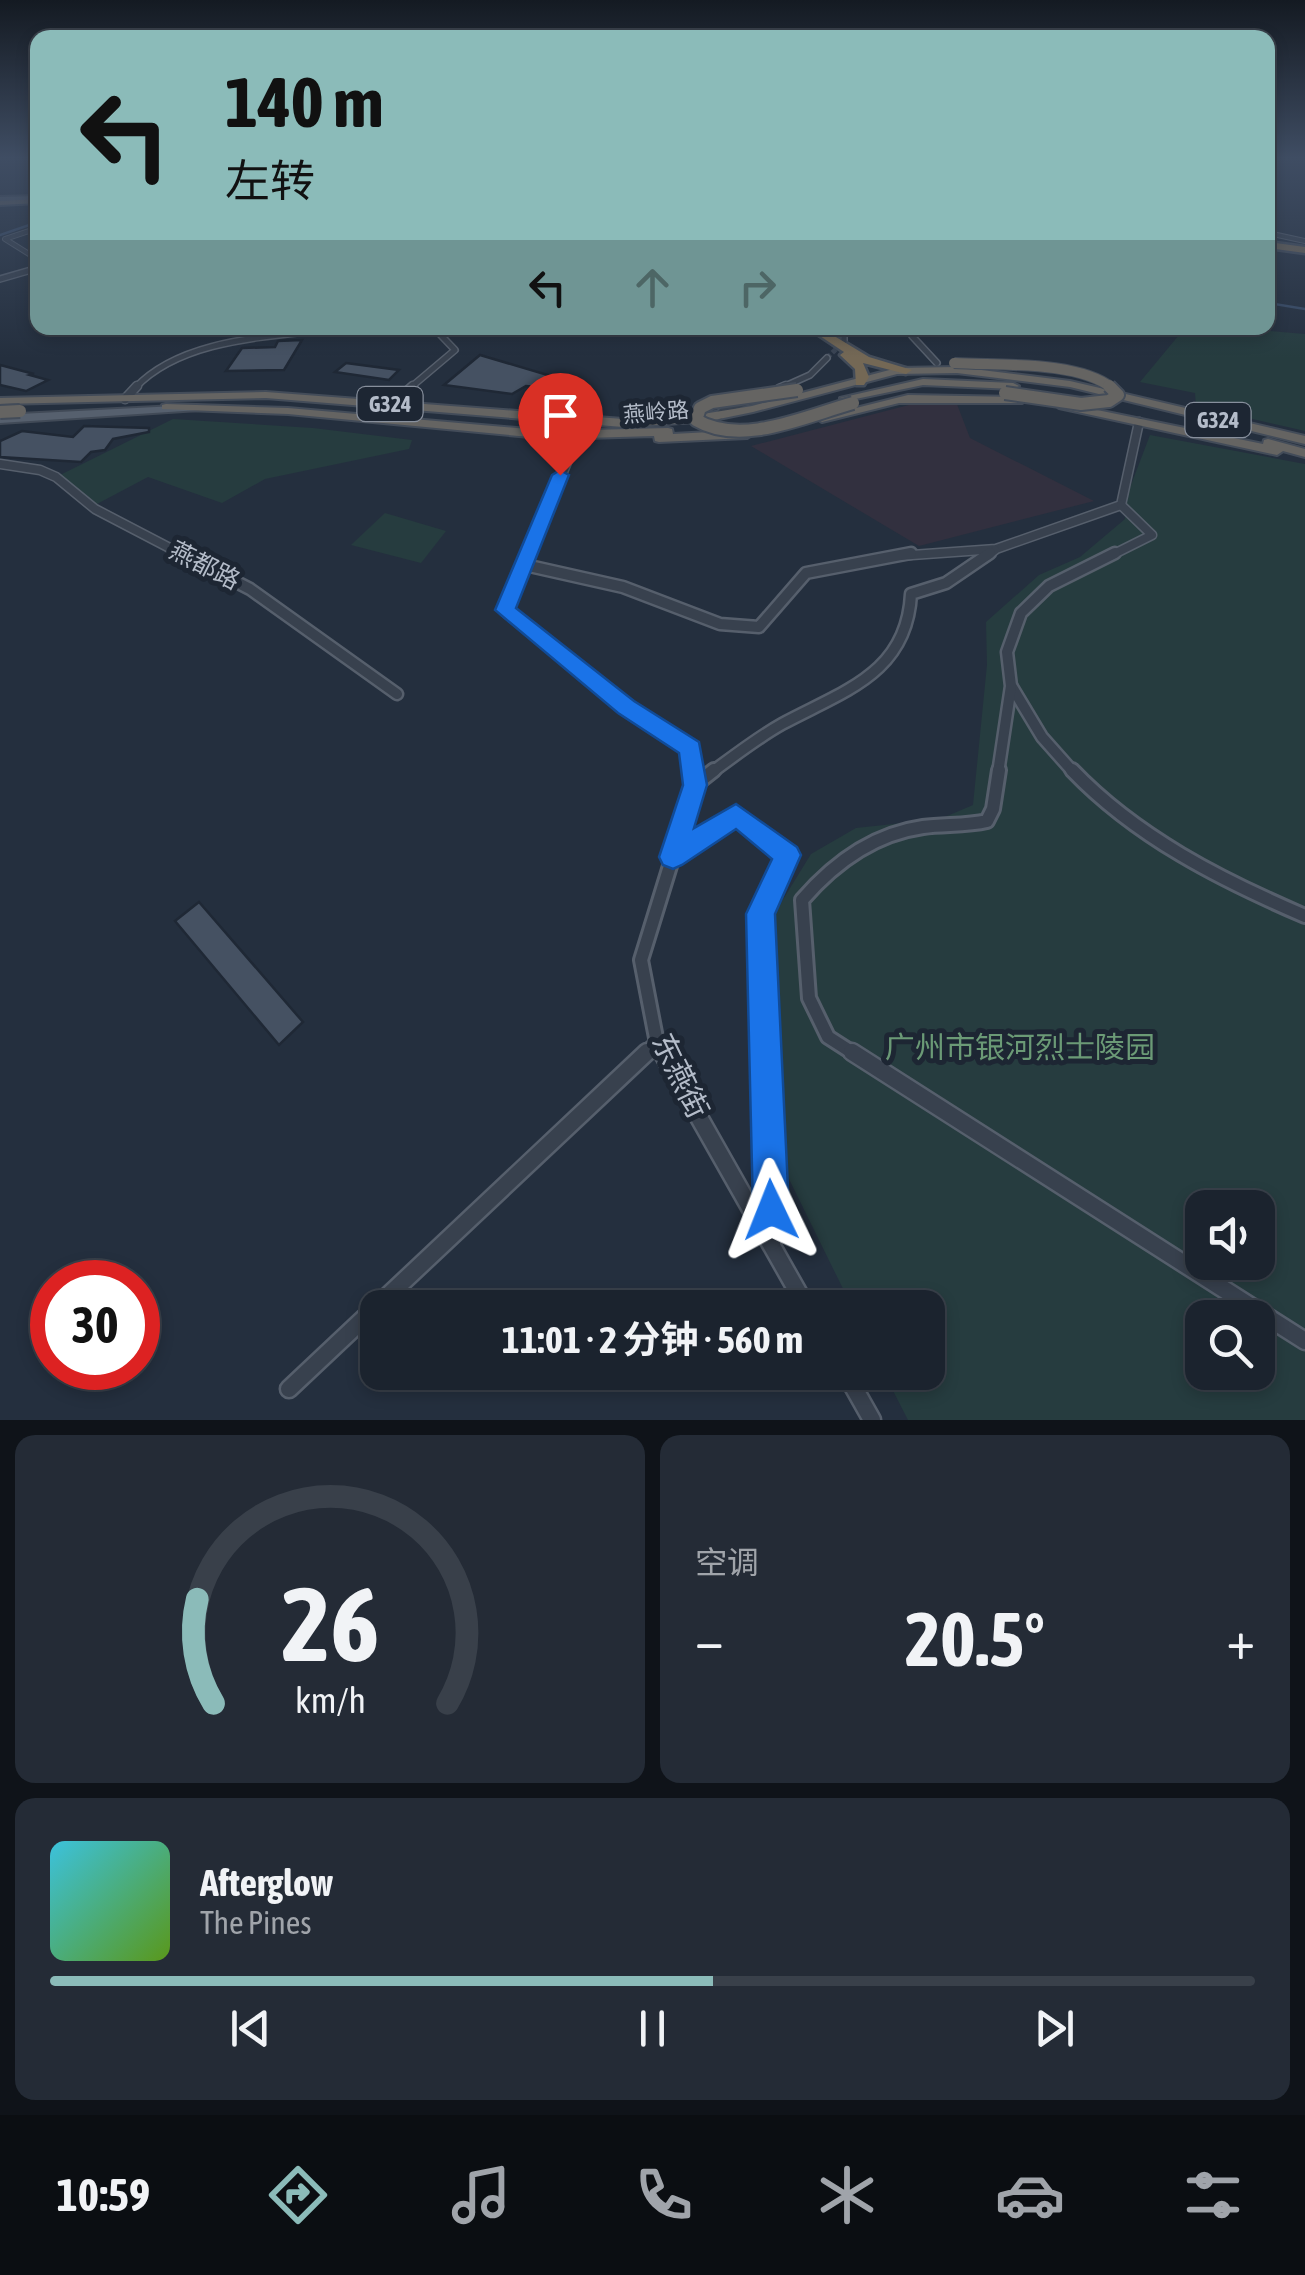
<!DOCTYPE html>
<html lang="zh">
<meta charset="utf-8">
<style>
body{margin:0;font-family:"Asap Condensed","Noto Sans SC",sans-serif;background:#242b36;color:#f1f3f6;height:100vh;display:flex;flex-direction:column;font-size:38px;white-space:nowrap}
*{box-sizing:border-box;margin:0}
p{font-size:32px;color:#a0a4aa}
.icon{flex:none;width:55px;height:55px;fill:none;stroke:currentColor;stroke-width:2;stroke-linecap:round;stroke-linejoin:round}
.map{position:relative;height:1420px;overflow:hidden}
.side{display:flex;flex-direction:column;gap:15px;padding:15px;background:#0f1319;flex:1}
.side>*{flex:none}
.hud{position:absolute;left:30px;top:30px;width:1245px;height:305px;border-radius:20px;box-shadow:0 5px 15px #0003,0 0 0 2px #39404a;background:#8bbbb9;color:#111;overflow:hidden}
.controls{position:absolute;left:1185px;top:1190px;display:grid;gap:20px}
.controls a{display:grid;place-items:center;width:90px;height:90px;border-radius:20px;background:#1b232e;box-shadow:0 5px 15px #0003,0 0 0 2px #39404a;font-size:50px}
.speed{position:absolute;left:30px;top:1260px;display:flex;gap:20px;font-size:50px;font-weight:700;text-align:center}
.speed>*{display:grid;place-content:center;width:130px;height:130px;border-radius:50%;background:#1b232e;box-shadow:0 5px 15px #0003,0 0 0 2px #39404a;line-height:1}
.speed .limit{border:15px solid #d22;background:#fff;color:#111}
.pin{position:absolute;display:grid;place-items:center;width:85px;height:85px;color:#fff;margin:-102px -42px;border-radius:50% 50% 50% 0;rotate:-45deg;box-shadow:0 0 10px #0007}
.pin .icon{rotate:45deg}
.me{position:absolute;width:110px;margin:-55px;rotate:358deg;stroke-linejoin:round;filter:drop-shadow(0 0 8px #0008)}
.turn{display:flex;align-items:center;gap:35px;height:210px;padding:0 30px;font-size:45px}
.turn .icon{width:130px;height:130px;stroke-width:2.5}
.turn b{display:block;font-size:70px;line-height:85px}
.lanes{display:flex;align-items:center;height:95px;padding:0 30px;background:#0003;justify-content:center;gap:50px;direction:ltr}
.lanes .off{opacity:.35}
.big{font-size:75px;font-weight:700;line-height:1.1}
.side .card{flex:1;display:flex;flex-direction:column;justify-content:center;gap:15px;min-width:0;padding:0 35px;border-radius:20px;background:#242b36}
.side .dial{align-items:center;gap:0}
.dial svg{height:260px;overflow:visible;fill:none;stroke:#39404a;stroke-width:7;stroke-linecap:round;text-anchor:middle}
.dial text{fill:#f1f3f6;stroke:none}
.song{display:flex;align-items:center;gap:30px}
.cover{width:120px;height:120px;border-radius:15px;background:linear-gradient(135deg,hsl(190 70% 55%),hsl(90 70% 35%))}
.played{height:10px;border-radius:5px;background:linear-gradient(90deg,#8bbbb9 55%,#39404a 55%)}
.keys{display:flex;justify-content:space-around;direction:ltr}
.heat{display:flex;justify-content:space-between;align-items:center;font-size:55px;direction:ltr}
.side .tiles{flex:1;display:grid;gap:15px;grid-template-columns:1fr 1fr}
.card:last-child{grid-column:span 2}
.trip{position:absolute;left:360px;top:1290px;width:585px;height:100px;border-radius:20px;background:#1b232e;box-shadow:0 5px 15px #0003,0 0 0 2px #39404a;font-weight:700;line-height:100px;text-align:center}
.dock{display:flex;height:160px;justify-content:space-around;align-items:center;background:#0b0e12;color:#a0a4aa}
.dock .icon{width:70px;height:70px}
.dock .active{color:#8bbbb9}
.dock b{font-size:45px;color:#f1f3f6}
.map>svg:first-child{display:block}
</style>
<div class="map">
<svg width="1305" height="1420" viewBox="0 0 1305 1420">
<rect width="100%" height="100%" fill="#242f3e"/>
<polygon fill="#32303f" points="955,399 970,438 1094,501 919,546 751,446 924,401"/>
<g fill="#263c3f" fill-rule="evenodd">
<polygon points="1170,328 1237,328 1305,334 1305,431 1196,406 1195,393 1140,382 1179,335 1167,330"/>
<polygon points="173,419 313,428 412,440 409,449 265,479 222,503 148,477 97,504 56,477"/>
<path d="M 1150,435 L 1305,464 L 1305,1420 L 908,1420 L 884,1373 L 928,1372 L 928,1308 L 852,1307 L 787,1175 L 772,1003 L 771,919 L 811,854 L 856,828 L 940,819 L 973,805 L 987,665 L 986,622 L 1039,575 L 1080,557 L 1125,519 L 1126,498 ZM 1202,1208 L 1258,1208 L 1258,1262 L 1202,1262 ZM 1202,1318 L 1258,1318 L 1258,1372 L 1202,1372 Z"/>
<polygon points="385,513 446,531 421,563 351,545"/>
</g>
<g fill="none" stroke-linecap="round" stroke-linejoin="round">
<g stroke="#394c67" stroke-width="2.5">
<polyline points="0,235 38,222"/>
<polyline points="1268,303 1305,309"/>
</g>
</g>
<g fill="#455162" stroke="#1f2835" stroke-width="2.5">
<polygon points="302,340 284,370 226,371 242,348 275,347 278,341"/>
<polygon points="480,355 551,376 537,387 526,386 512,394 444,385"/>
<polygon points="346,363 399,370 389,380 335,372"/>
<polygon points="0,365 34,374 30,375 48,380 26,391 0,385"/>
<polygon points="84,426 149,428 149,432 113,439 105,450 91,452 81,462 0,457 0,441 22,431 73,437"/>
<polygon points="199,902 303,1022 279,1045 175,921"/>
</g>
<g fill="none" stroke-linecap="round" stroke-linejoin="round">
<polyline stroke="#3a4453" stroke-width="5" stroke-dasharray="5 2.5" stroke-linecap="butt" points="827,358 844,341"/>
<defs>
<g id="minor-far5">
<polyline points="1268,233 1305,241"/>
<polyline points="37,259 5,239 38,228"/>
</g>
<g id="minor-far4">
<polyline points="33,257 38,260"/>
<polyline points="0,279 38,268"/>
<polyline points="844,328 844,341"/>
<polyline points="915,328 912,336 937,363"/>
<path d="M 135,388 C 183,337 274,337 340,328"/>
<polyline points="410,388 455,350 434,328"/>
<polyline points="781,388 810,375 827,358"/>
</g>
<g id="minor-far3">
<polyline points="779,389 786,386"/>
<polyline points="125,399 137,386"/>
<polyline points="392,404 413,386"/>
<polyline points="720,415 726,408 744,402"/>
<polyline points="0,464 40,470 56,477 95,509 185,556"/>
<polyline points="528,556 578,436"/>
<polyline points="898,556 996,549 1121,505 1139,422"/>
<polyline points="987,556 995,550"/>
<polyline points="1110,556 1152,535 1121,505"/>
</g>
<g id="minor-far2">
<polyline points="180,553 250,589 397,694"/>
<polyline points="529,553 505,610 626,707 690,749 693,773"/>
<polyline points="525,565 623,587 720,624 759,627 806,573 911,553"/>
<polyline points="1012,687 1042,737 1074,773"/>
<path d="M 711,773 C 734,756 757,738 782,724 C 843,691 907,674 911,594 L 946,583 L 990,553"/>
<polyline points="998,773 1011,686 1007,652 1021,613 1049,586 1115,553"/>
</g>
<g id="minor-far1">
<path d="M 1072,770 C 1136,837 1221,880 1305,916"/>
<polyline points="695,785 714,770"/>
<polyline points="674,856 737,815 787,855 761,914 766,1055"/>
<polyline points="644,1055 657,1043"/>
<polyline points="664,1055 657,1043 641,960 695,785 693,770"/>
<path d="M 856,1055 L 828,1037 L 809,998 L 802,900 C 834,863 873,834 923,827 C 945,824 966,826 987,821 L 993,809 L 999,770"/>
</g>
<g id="minor">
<polyline points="662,1052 807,1308"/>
<polyline points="766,1052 772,1242"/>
<polyline points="852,1052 1305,1341"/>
<polyline points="845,1372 872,1420"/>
<polyline points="289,1389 647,1052"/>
</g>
<g id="primary">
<polygon points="38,196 38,200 0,201 0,197"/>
<polygon points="195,405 199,406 199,410 0,423 0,415"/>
</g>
<g id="trunk">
<polygon points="38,199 38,203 0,205 0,201"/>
<polygon points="957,367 1070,381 1305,436 1305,444 1070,387 957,373 897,374 753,412 709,421 623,427 266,398 0,404 0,398 266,392 623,419 709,413 752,406 897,368"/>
<polygon points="923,379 1013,383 1019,386 1013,389 923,385 846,401 840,398"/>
<polygon points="908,395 1022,397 1028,400 1022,403 899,403 822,422 816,418"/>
<polygon points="1063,403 1263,444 1264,440 1268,439 1305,449 1305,457 1283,451 1277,455 1059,408 1057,406"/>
<polygon points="166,404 288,408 551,431 668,428 672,429 673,434 747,430 753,434 747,438 659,442 655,441 654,436 551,439 288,414 162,409 162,405"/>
</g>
<g id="motorway">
<polygon points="1268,242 1305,247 1305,253 1268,248"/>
<polygon points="808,328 821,328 869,357 912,370 906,374 863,363 869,377 864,385 856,385 855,369 840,355 844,352"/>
</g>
</defs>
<use href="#minor-far5" stroke="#565f6c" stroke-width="6"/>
<use href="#minor-far4" stroke="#565f6c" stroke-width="8"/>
<use href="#minor-far3" stroke="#565f6c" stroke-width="11"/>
<use href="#minor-far2" stroke="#565f6c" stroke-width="15"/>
<use href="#minor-far1" stroke="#565f6c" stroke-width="18"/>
<use href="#minor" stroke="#565f6c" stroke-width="21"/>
<use href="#primary" stroke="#414a57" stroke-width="4"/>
<use href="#trunk" stroke="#434c59" stroke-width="4"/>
<use href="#motorway" stroke="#434c59" stroke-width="5"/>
<use href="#minor-far5" stroke="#38414e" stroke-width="4"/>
<use href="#minor-far4" stroke="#38414e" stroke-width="5"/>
<use href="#minor-far3" stroke="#38414e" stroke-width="8"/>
<use href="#minor-far2" stroke="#38414e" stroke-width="10"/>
<use href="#minor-far1" stroke="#38414e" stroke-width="12"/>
<use href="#minor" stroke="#38414e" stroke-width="16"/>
<use href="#primary" fill="#56606e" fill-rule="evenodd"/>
<use href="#trunk" fill="#656462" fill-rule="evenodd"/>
<use href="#motorway" fill="#746855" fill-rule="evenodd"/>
<defs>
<path id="trunk-bridge-far1" d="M 954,363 C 998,366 1077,360 1112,388"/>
<g id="trunk-bridge">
<path d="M 797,390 L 712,402 L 700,408 L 696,420 C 742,447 806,416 853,403"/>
<polyline points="1005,393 1081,404 1109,401 1118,395 1109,386"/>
<polyline points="0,412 20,411"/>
</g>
</defs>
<use href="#trunk-bridge-far1" stroke="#434c59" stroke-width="12" stroke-linecap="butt"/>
<use href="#trunk-bridge" stroke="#434c59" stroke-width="16" stroke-linecap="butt"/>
<use href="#trunk-bridge-far1" stroke="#656462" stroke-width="10"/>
<use href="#trunk-bridge" stroke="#656462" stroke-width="12"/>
</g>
<linearGradient id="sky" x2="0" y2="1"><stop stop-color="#141a22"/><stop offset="0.44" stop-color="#3f4d63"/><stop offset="1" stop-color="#3f4d63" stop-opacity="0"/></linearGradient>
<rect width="1305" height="358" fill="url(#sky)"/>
<polygon fill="#1a73e8" stroke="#114b97" stroke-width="2.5" points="560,470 569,475 516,608 634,701 699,742 707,785 694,828 736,804 797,847 801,855 775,914 789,1210 784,1222 771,1228 759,1222 753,1210 746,914 772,859 736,829 682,865 673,869 663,865 659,857 683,785 679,753 618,713 495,610 552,475"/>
<g text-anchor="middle" stroke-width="10" stroke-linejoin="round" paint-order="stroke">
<g fill="#1d2633" stroke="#878f9c" stroke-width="2.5">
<rect x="357.5" y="387" width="65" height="34" rx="8"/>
<rect x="1185.5" y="403" width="65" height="34" rx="8"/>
</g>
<g font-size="22" font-weight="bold" fill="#b4bcc9">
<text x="390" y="412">G324</text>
<text x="1218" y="428">G324</text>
</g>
<g font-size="22" fill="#b4bcc9" stroke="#1d2633">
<text transform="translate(656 412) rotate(-5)" y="8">燕岭路</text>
</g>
<g font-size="25" fill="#b4bcc9" stroke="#1d2633">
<text transform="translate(205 565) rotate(27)" y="9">燕都路</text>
</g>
<g font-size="30" fill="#6b9a76" stroke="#1d2633">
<text x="1020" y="1058">广州市银河烈士陵园</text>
</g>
<g font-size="30" fill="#b4bcc9" stroke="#1d2633">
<text transform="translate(680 1076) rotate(64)" y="10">东燕街</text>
</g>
</g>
</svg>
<div class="controls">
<a><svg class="icon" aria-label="sound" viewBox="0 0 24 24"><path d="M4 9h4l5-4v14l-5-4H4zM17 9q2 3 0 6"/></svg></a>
<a><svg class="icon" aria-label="search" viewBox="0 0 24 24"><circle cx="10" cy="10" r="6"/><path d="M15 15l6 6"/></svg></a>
</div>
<div class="speed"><div class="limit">30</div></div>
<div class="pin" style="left:560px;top:475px;background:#d93025"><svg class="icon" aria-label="arrive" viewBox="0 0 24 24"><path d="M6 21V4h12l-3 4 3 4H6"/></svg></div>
<svg class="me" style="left:771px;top:1210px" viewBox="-20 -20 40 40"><path d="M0-17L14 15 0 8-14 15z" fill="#1a73e8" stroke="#fff" stroke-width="4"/></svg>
<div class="trip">11:01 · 2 分钟 · 560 m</div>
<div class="hud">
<div class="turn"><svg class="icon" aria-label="left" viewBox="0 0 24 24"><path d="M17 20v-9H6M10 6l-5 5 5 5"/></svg><div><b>140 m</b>左转</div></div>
<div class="lanes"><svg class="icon" aria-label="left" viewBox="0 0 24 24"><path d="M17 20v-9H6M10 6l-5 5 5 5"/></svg><svg class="icon off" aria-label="ahead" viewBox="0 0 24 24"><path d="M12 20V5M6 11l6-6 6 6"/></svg><svg class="icon off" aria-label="right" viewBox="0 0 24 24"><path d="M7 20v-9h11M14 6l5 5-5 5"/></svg></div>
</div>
</div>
<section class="side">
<div class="tiles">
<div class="card dial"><svg viewBox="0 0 100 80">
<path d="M14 69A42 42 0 1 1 86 69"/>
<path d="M14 69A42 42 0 0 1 9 37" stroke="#8bbbb9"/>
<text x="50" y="56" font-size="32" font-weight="700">26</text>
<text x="50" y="72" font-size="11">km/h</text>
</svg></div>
<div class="card"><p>空调</p>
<div class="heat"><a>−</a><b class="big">20.5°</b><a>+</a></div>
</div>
<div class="card">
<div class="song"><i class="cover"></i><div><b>Afterglow</b><p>The Pines</p></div></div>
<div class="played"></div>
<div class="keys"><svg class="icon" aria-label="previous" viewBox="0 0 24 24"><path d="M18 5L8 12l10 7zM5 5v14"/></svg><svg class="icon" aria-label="pause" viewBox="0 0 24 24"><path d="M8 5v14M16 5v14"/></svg><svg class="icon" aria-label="next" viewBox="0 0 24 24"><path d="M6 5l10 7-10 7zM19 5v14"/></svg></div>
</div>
</div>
</section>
<nav class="dock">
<b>10:59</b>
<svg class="icon active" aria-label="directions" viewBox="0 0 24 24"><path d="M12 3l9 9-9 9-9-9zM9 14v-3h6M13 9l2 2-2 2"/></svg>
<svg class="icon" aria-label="music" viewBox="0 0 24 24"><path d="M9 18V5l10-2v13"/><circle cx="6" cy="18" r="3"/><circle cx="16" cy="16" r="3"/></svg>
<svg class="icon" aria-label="phone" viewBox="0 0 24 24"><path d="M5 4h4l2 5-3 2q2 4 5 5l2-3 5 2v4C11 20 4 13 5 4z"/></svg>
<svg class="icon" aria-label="climate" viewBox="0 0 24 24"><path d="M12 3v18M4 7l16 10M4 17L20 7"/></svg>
<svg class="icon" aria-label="car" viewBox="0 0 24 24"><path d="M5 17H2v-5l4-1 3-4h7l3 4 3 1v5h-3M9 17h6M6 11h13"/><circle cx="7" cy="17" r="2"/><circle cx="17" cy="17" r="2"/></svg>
<svg class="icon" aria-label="filters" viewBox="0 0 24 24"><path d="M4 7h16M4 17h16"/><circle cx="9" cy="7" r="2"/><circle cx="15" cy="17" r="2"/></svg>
</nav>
